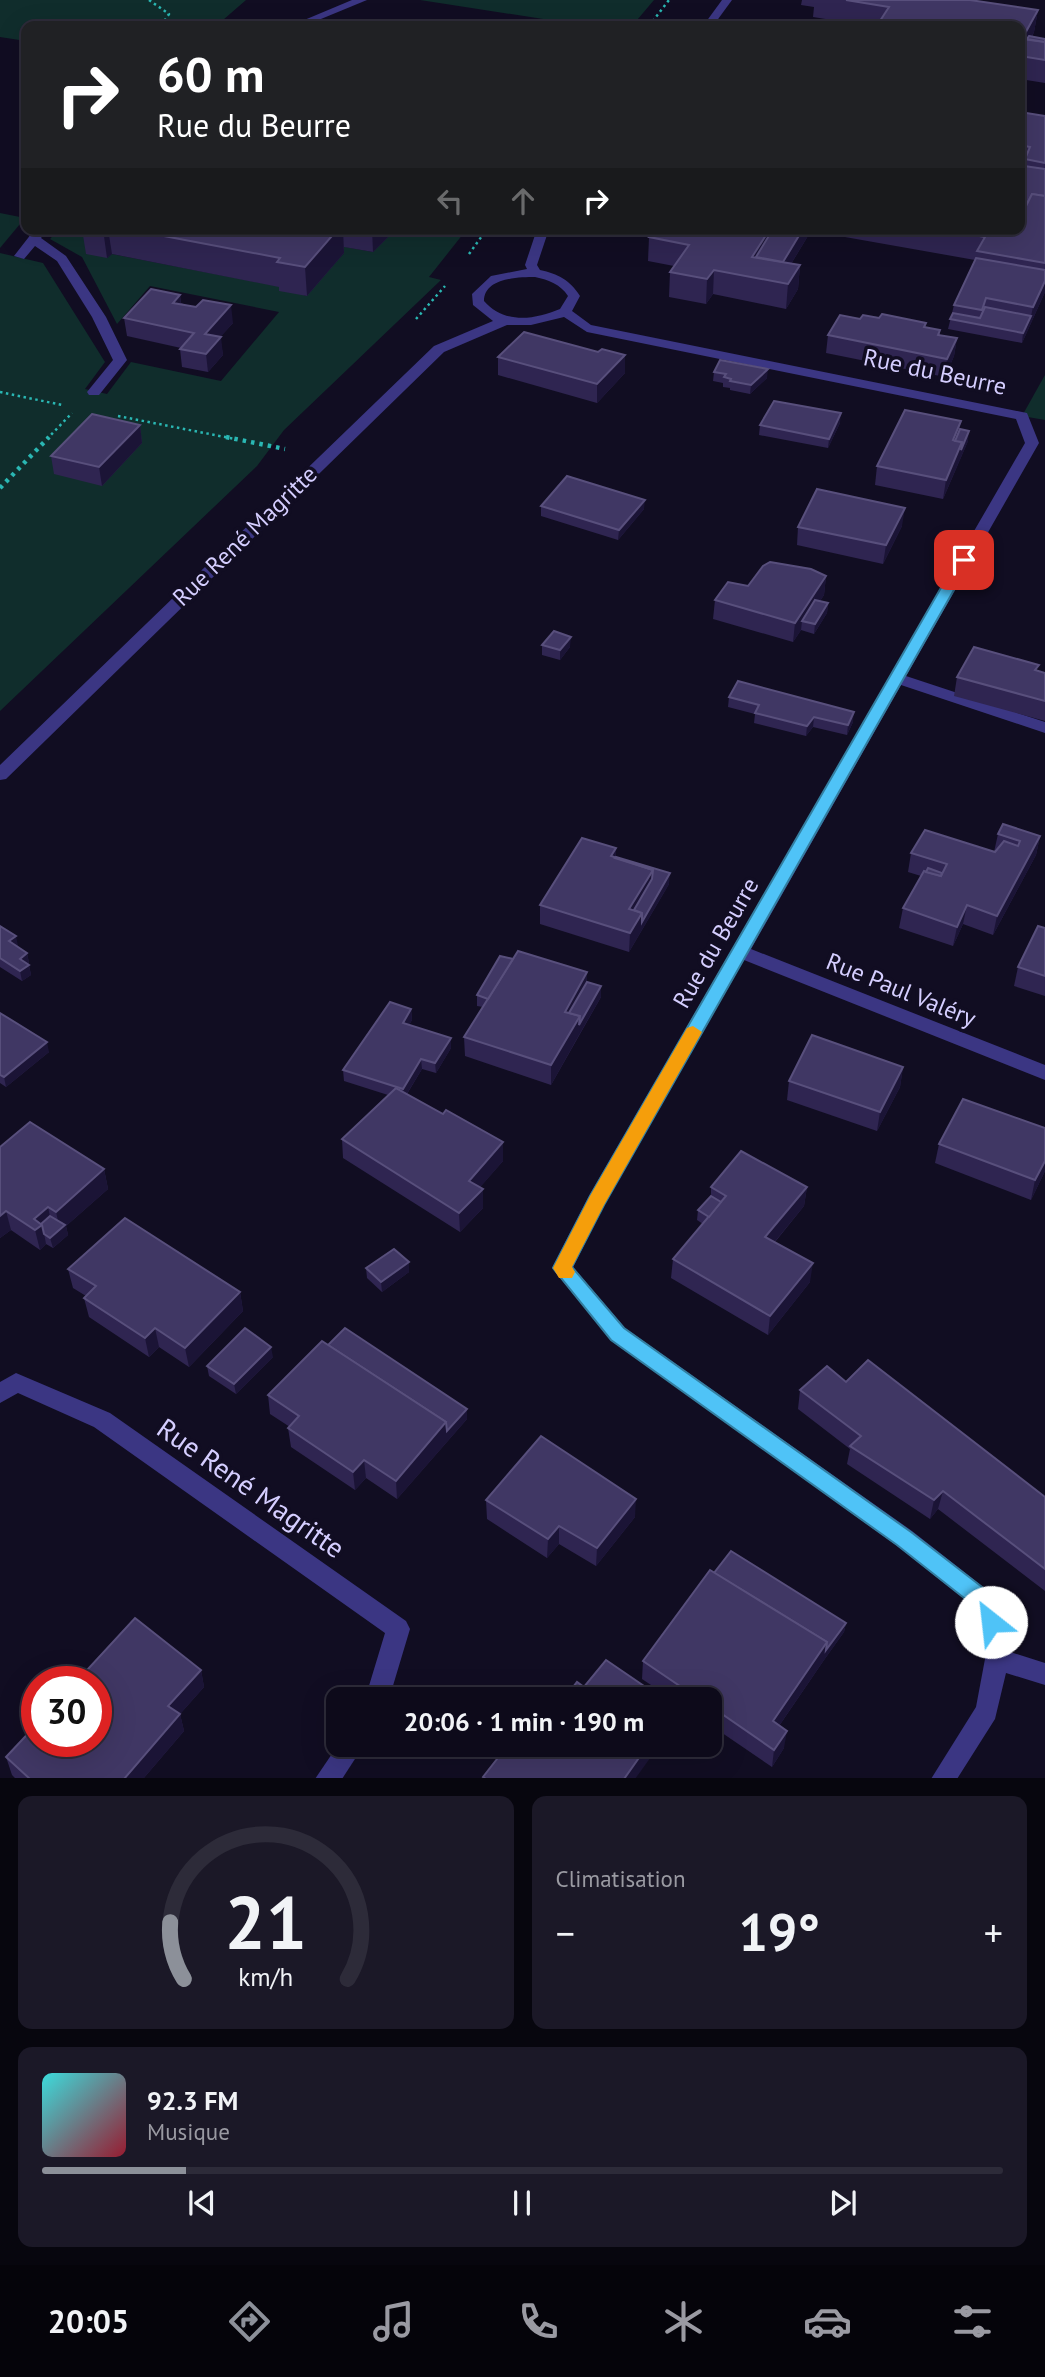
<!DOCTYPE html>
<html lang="fr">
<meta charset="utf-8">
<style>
body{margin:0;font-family:"PT Sans",sans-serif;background:#1b1827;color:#f1f3f6;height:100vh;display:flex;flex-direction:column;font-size:26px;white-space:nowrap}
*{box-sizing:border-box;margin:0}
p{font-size:23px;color:#9a9aa2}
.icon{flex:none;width:38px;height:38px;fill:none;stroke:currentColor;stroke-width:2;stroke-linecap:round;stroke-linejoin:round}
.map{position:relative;height:1778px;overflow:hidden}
.panel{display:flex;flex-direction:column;gap:18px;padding:18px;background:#07060e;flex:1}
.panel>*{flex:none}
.top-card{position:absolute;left:21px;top:21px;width:1004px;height:214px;border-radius:14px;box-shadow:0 7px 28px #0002,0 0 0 2px #2d2b39;background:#202124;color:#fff;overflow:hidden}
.speed{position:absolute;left:21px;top:1666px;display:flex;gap:14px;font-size:35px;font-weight:700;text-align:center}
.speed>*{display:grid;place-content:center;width:91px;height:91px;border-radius:50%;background:#0d0a1a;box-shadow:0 7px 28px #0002,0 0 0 2px #2d2b39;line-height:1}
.speed .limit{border:10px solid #d22;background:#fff;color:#111}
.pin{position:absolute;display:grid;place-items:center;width:60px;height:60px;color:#fff;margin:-30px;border-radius:14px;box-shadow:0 4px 10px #0006}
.me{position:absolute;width:77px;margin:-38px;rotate:331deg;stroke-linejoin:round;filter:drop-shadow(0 0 5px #0008)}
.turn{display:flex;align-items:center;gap:24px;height:147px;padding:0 21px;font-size:32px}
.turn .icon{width:91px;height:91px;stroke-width:2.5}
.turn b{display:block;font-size:49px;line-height:60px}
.lanes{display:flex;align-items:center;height:66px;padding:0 21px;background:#0003;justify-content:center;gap:35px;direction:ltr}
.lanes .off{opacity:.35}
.big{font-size:52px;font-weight:700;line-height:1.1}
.panel .tile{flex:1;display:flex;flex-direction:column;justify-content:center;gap:10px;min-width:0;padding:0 24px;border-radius:14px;background:#1b1827}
.panel .dial{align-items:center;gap:0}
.dial svg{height:182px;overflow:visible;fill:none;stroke:#2d2b39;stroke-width:7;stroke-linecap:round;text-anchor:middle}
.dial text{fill:#f1f3f6;stroke:none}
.song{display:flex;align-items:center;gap:21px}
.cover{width:84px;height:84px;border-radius:10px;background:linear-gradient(135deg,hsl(180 70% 55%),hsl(350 70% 35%))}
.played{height:7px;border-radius:4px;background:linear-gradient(90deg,#8c9099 15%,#2d2b39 15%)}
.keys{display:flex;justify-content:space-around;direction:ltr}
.heat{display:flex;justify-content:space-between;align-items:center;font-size:38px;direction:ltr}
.panel .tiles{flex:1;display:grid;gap:18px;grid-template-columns:1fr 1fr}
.tile:last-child{grid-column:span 2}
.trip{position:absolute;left:326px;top:1687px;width:396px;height:70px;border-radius:14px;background:#0d0a1a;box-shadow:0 7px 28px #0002,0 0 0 2px #2d2b39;font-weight:700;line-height:70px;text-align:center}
.tab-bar{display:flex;height:112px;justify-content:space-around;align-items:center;background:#05040a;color:#9a9aa2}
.tab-bar .icon{width:49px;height:49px}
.tab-bar .active{color:#8c9099}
.tab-bar b{font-size:32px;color:#f1f3f6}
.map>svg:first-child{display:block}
</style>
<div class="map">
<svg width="1045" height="1779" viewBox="0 0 1045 1779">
<rect width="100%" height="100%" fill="#110d22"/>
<g fill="#102d2c">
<polygon points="0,0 246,0 216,26 26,26 26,41 0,37"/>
<polygon points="420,0 654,0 632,26 552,26 556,21"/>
<polygon points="0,213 25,218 0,248"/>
<polygon points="59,229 110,229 107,258 112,254 282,287 306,296 344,253 340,246 373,252 396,229 467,229 429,277 441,280 284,430 257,466 0,711 0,253 43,263 105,362 85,389 107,394 131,362 221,381 279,312 150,286 117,324 82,257 50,239"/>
<polygon points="1045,375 1045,420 1022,416"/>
</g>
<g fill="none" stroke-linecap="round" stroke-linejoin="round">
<g stroke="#2ab7b3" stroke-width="2.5" stroke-dasharray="2.5 3.5" stroke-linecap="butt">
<polyline points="149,0 169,14 161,26"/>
<polyline points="649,26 669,0"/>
<polyline points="469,254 487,229"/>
<polyline points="416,319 445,286"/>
<polyline points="0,392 62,405"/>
<polyline points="118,416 235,439"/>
<polyline points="47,439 72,413"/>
</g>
<g stroke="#2ab7b3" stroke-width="4.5" stroke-dasharray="3.5 5" stroke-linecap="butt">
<polyline points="226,437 285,449"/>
<polyline points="0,488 49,437"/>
</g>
<g fill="#3b3683" fill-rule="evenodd">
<polygon points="352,0 367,0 304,26 290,26"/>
<polygon points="35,229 48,229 41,238 66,256 106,317 127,360 99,395 89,395 87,392 113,360 92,317 57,261 35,246 24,259 14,256"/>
</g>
<g fill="#3b3683" fill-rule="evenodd">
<polygon points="722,0 732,0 713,26 703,26"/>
<path d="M 537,229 L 549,229 L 537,265 L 540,270 C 558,274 570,280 580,296 L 572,311 L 591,325 L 1027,413 L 1039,443 L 906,676 L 1045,722 L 1045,733 L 901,685 L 751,949 L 1045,1065 L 1045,1080 L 744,960 L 604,1206 L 573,1267 L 625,1328 L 912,1531 L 996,1597 L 1007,1651 L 1045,1663 L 1045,1685 L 1006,1673 L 995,1719 L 957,1779 L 931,1779 L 976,1707 L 985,1659 L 977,1609 L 896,1545 L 611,1340 L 552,1268 L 589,1196 L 1025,443 L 1016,419 L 587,332 L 564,317 L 531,325 L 507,325 L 444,352 L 6,779 L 0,780 L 0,765 L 434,346 L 493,321 L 473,305 L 472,294 L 491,276 L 527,269 L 525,265 ZM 535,277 C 549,280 560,284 568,296 L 560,309 C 534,320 504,324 484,301 C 484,278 518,277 535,277 Z"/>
<polygon points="16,1373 110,1413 406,1621 410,1629 389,1699 365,1699 385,1633 94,1427 18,1393 0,1403 0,1382"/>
<polygon points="338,1745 364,1745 342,1779 315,1779"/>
</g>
</g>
<g fill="#2f2551">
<polygon points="802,0 970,0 1038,10 1034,32 1032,37 1045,39 1045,83 1020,79 1020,26 869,26 813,17 814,7 801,5"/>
<polygon points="1020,112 1045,116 1045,292 1022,343 948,329 954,305 975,260 811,231 791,264 800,265 798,289 786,309 713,294 706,304 669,297 670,272 674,266 648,261 649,237 655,229 1020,229 1022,169 1020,169"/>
<polygon points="82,229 396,229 373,252 344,247 344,253 307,296 279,291 279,287 112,254 107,258 86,254"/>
<polygon points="180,295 181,303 233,323 220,337 223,355 208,372 182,367 180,349 181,348 127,336 124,318"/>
<polygon points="860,319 926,327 940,330 940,335 957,338 954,356 945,377 826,353 828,335"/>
<polygon points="498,357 625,373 597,403 498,375"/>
<polygon points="714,372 767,378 750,394 730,390 730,388 723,387 723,383 713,381"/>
<polygon points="840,423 828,448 759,435 760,425"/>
<polygon points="140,425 142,443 102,486 54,474 51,456"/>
<polygon points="960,429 968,441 943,499 875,485 877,466"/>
<polygon points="541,506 644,509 618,540 541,516"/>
<polygon points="902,526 883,564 797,545 798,527"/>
<polygon points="826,576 824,595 820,601 828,603 827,613 814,634 801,630 793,642 713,619 715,600 748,586"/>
<polygon points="542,645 570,647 560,660 542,655"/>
<polygon points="1037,671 1045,673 1045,721 954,696 957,677"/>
<polygon points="729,697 853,722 847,735 813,727 806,736 754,723 755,714 728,707"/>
<polygon points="998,834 1040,836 1036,855 993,935 963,924 953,946 899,928 903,908 921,876 908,872 911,853 994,852"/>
<polygon points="616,857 669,884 629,952 540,924 540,905"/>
<polygon points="0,926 18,946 18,947 27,953 29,963 28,964 29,965 31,975 22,981 0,967"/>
<polygon points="1045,928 1045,996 1014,986 1018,967"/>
<polygon points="587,982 601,986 601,997 551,1085 465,1056 464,1037 483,1007 477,1006 477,995"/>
<polygon points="411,1009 412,1020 409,1025 451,1048 436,1073 422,1069 407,1094 503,1161 480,1187 483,1189 483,1208 460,1232 343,1158 342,1139 388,1095 344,1081 343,1070"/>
<polygon points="0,1013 49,1052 6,1087 0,1083"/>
<polygon points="903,1067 900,1087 877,1131 787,1100 789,1081"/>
<polygon points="939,1144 1045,1171 1031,1200 935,1163"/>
<polygon points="0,1147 104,1169 108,1189 66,1226 68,1235 53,1248 46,1244 40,1250 11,1230 0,1238"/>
<polygon points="711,1187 807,1187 804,1206 775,1242 810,1282 768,1335 671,1278 673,1259 703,1224 697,1220 698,1210 711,1196"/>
<polygon points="366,1268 409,1272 382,1292 367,1278"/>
<polygon points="68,1269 240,1292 243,1311 189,1367 159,1347 149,1357 89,1317 84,1298 86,1296 73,1288"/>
<polygon points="328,1345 467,1409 467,1419 397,1499 366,1478 355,1490 291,1447 288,1428 290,1427 270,1414 268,1395"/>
<polygon points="273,1357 236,1394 209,1376 207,1366"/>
<polygon points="846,1382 1045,1497 1045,1591 938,1509 930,1519 847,1464 850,1449 798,1409 800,1390"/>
<polygon points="486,1500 635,1517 596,1566 559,1544 547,1558 487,1519"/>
<polygon points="714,1573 846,1623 844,1632 824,1660 779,1726 784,1748 772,1767 709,1724 709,1699 672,1699 642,1679 643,1661"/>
<polygon points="201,1670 204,1687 180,1714 184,1731 143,1779 16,1779 12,1775 6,1757"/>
</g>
<g fill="#1b1436">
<polygon points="1038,10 1034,32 1023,53 1022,39"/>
<polygon points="103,229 108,229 112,254 107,258"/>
<polygon points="334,229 343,229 344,253 307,296 305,267"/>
<polygon points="372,229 396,229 373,252"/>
<polygon points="770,229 783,229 761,265 752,257"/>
<polygon points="803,229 811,229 811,231 780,282 779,268"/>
<polygon points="800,265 798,289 786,309 788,284"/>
<polygon points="714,270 713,294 706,304 707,279"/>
<polygon points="1045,281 1045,292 1022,343 1023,333 1031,316 1033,307"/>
<polygon points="180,295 182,313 173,303"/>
<polygon points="231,305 233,323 207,352 205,334"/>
<polygon points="221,337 223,355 208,372 206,354"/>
<polygon points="957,338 954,356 945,377 947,359"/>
<polygon points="625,355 625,373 597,403 597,384"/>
<polygon points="768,369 767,378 750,394 751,385"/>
<polygon points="841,413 840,423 828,448 829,439"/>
<polygon points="961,421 958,439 954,449 953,440"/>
<polygon points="140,425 142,443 102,486 99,467"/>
<polygon points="969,431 968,441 943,499 946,480 962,442"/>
<polygon points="645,500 644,509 618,540 619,530"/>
<polygon points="905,508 902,526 883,564 886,545"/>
<polygon points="826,576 824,595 806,622 802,621 801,630 793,642 795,623"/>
<polygon points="828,603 827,613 814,634 815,624"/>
<polygon points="571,637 570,647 560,660 560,650"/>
<polygon points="854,712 853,722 847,735 848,725"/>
<polygon points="814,717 813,727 806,736 807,726"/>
<polygon points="1040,836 1036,855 993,935 997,916"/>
<polygon points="616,848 616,867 611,856"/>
<polygon points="653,870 652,889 634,919 629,909"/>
<polygon points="670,873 669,884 629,952 630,933 642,913"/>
<polygon points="967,905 963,924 953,946 957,927"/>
<polygon points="16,936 18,946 11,951 9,941"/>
<polygon points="27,953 29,963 22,969 20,959"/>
<polygon points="29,965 31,975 22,981 20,971"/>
<polygon points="587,972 587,992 570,1022 565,1012"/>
<polygon points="601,986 601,997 579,1035 579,1025"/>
<polygon points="411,1009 412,1020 404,1033 403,1023"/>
<polygon points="580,1016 579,1035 551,1085 551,1065"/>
<polygon points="451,1038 451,1048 436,1073 435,1063"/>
<polygon points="47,1042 49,1052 6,1087 4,1077"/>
<polygon points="421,1059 422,1069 403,1100 403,1089"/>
<polygon points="903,1067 900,1087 877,1131 880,1112"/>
<polygon points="503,1142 503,1161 469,1200 469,1181"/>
<polygon points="1045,1161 1045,1171 1031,1200 1035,1180"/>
<polygon points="104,1169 108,1189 66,1226 68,1235 53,1248 50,1238 60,1230 56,1212"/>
<polygon points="807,1187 804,1206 763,1256 765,1237"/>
<polygon points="483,1189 483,1208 460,1232 459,1213"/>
<polygon points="48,1207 52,1226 44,1233 46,1244 40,1250 35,1230 34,1219"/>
<polygon points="6,1211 11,1230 0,1238 0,1216"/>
<polygon points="409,1262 409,1272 382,1292 381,1282"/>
<polygon points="813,1263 810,1282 768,1335 770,1316"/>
<polygon points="240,1292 243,1311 189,1367 185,1348"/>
<polygon points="155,1328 159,1347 149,1357 145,1338"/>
<polygon points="271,1347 273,1357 236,1394 234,1384"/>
<polygon points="467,1409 467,1419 397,1499 396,1481 446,1422"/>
<polygon points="364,1460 366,1478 355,1490 353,1472"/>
<polygon points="943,1491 938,1509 930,1519 934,1500"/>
<polygon points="636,1499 635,1517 596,1566 597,1548"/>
<polygon points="559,1526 559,1544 547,1558 548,1539"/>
<polygon points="846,1623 844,1632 824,1660 770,1739 773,1721 827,1642"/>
<polygon points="201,1670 204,1687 180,1714 184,1731 143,1779 124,1779 168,1706"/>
<polygon points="787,1731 784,1748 772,1767 774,1750"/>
<polygon points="648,1745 654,1745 653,1754 635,1779 624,1779"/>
</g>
<g fill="#403764" stroke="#584f7c" stroke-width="2">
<polygon points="846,0 970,0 1038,10 1022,39 1045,42 1045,60 1020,56 1020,26 957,26 925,22 923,26 894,26 878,24 889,7"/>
<polygon points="1029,36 1045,39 1045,42 1027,39"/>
<polygon points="1020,112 1045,116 1045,163 1025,159 1030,147 1020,145"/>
<polygon points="1024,166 1045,169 1045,196 1032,194 1025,208 1020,207 1020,173"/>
<polygon points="1032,194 1045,196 1045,263 977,251 985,237 940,229 1020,229 1020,207 1025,208"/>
<polygon points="127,229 338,229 305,267 277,262 280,258"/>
<polygon points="655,229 770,229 752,257 800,265 788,284 714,270 707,279 670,272 689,245 649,237"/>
<polygon points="773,229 803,229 783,262 756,257"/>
<polygon points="976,258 1045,270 1045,281 1033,307 986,298 982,310 954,305"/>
<polygon points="151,289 180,295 173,303 196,307 203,300 231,305 205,334 221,337 206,354 180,349 194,333 124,318"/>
<polygon points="985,307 1031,316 1023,333 950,319 953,313 980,318"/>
<polygon points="882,314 926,323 924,327 940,330 938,335 957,338 947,359 828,335 840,315 860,319 863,315 879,318"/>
<polygon points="524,332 598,352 602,349 625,355 597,384 498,357"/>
<polygon points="720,360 768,369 751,385 730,381 731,379 724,377 726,374 714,372"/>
<polygon points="774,401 841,413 829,439 760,425"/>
<polygon points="905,410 961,421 953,440 962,442 946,480 877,466"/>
<polygon points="92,414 140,425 99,467 51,456"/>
<polygon points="960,429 969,431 961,450 962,442 955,441"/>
<polygon points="567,476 645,500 619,530 541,506"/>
<polygon points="817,489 905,508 886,545 798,527"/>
<polygon points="770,562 811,569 826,576 795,623 715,600 728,582 748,586 763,566"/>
<polygon points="815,600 828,603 815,624 802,621"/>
<polygon points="554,631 571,637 560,650 542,645"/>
<polygon points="974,647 1039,665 1035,670 1045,673 1045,701 957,677"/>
<polygon points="738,681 854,712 848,725 814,717 807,726 755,713 759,705 729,697"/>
<polygon points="1003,824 1040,836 997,916 967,905 957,927 903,908 924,871 941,876 947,864 911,853 925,830 995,852 1004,841 1018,846 1020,841 998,834"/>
<polygon points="582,838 616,848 611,856 653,870 629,909 642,913 630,933 540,905"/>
<polygon points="616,857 670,873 642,922 642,913 634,910 652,879 653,870 615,858"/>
<polygon points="928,868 942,873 941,876 926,872"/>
<polygon points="0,926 16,936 9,941 27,953 20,959 29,965 20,971 0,958"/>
<polygon points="1038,926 1045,928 1045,976 1018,967"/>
<polygon points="518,951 587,972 565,1012 580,1016 551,1065 464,1037"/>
<polygon points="500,956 513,959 488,999 477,995"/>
<polygon points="587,982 601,986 579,1025 580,1016 569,1013"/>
<polygon points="390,1002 411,1009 403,1023 451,1038 435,1063 421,1059 403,1089 343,1070"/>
<polygon points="0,1013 47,1042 4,1077 0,1075"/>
<polygon points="812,1035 903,1067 880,1112 789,1081"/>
<polygon points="396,1088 443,1114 446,1110 503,1142 469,1181 483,1189 459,1213 342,1139"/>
<polygon points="963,1099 1045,1128 1045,1161 1035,1180 939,1144"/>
<polygon points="30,1122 104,1169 56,1212 48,1207 34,1219 42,1225 35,1230 6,1211 0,1216 0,1147"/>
<polygon points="741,1151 807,1187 765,1237 813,1263 770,1316 673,1259 726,1196 711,1187"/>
<polygon points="711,1196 721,1202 709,1217 698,1210"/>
<polygon points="50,1216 65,1225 50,1238 44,1234 42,1225 41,1224"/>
<polygon points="125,1218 240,1292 185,1348 155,1328 145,1338 84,1298 96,1286 68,1269"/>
<polygon points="394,1249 409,1262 381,1282 366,1268"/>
<polygon points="245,1328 271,1347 234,1384 207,1366"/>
<polygon points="345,1328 467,1409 447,1431 446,1422 328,1345"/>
<polygon points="322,1341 446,1422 396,1481 364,1460 353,1472 288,1428 299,1416 268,1395"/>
<polygon points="868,1360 1045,1497 1045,1569 943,1491 934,1500 850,1446 861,1436 800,1390 827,1366 846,1382"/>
<polygon points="541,1436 636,1499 597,1548 559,1526 548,1539 486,1500"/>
<polygon points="731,1551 846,1623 826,1650 827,1642 714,1573"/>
<polygon points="710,1570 827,1642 773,1721 787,1731 774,1750 709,1705 709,1699 699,1699 643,1661"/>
<polygon points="135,1618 201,1670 168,1706 180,1714 124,1779 30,1779 6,1757 37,1724 37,1741 96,1741 96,1682 76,1682"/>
<polygon points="606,1660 663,1699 564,1699 577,1682 584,1687"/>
<polygon points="508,1745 648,1745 624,1779 486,1779 483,1777"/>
</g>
<polygon fill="#4fc3f7" stroke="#337fa1" stroke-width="2" points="964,556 971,560 604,1205 572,1267 624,1328 911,1532 995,1597 1001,1622 998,1629 991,1632 983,1629 978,1609 897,1545 611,1340 553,1268 590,1196 957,560"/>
<polygon fill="#f59e0b" points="693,1026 702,1032 604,1205 572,1267 575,1272 572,1278 559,1278 553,1268 590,1196 687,1028"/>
<g text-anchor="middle" stroke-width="7" stroke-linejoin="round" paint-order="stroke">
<g font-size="24" fill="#d5ceff" stroke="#110d22">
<text transform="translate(935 372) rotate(12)" y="8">Rue du Beurre</text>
<text transform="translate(245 536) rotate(-44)" y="8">Rue René Magritte</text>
<text transform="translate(716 943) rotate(-60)" y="8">Rue du Beurre</text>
<text transform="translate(901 990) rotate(22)" y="8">Rue Paul Valéry</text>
</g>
<g font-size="28" fill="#d5ceff" stroke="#110d22">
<text transform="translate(251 1488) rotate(35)" y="10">Rue René Magritte</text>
</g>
</g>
</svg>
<div class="speed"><div class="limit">30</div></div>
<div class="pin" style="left:964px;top:560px;background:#d93025"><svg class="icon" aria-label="arrive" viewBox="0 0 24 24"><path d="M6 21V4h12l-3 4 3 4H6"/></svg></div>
<svg class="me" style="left:991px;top:1622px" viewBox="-20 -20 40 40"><circle r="19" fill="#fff"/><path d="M0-13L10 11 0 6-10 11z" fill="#4fc3f7"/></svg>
<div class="trip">20:06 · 1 min · 190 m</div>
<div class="top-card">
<div class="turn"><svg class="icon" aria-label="right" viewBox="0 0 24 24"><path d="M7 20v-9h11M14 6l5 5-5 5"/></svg><div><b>60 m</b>Rue du Beurre</div></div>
<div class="lanes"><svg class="icon off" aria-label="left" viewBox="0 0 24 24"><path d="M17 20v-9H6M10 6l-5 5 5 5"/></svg><svg class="icon off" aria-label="ahead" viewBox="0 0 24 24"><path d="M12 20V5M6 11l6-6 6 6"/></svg><svg class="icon" aria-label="right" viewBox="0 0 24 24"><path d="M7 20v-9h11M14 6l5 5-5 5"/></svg></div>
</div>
</div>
<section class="panel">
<div class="tiles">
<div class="tile dial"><svg viewBox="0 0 100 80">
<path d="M14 69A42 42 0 1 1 86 69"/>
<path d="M14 69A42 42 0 0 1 8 44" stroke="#8c9099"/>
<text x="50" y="56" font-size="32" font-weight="700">21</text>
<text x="50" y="72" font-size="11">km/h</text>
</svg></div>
<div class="tile"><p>Climatisation</p>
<div class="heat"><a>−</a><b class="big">19°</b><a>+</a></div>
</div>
<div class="tile">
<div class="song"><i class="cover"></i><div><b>92.3 FM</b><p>Musique</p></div></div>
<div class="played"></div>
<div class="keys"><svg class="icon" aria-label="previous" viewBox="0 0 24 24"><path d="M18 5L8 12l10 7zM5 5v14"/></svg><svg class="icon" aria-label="pause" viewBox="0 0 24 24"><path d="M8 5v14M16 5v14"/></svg><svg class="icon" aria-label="next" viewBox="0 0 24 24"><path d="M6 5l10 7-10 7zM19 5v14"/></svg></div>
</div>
</div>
</section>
<nav class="tab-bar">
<b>20:05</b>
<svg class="icon active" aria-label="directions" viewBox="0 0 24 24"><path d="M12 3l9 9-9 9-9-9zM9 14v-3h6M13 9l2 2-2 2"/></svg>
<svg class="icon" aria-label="music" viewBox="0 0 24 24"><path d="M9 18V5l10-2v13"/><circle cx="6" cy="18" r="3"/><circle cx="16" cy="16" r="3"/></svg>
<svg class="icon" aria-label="phone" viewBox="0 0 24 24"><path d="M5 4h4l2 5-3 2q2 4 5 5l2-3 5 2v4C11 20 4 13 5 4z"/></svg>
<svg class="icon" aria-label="climate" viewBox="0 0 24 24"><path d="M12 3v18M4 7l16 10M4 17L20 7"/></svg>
<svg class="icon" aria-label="car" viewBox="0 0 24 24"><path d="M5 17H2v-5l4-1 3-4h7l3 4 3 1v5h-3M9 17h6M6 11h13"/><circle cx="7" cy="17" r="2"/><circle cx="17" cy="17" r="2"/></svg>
<svg class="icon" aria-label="filters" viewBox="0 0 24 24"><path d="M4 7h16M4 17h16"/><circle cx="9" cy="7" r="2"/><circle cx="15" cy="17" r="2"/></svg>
</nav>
